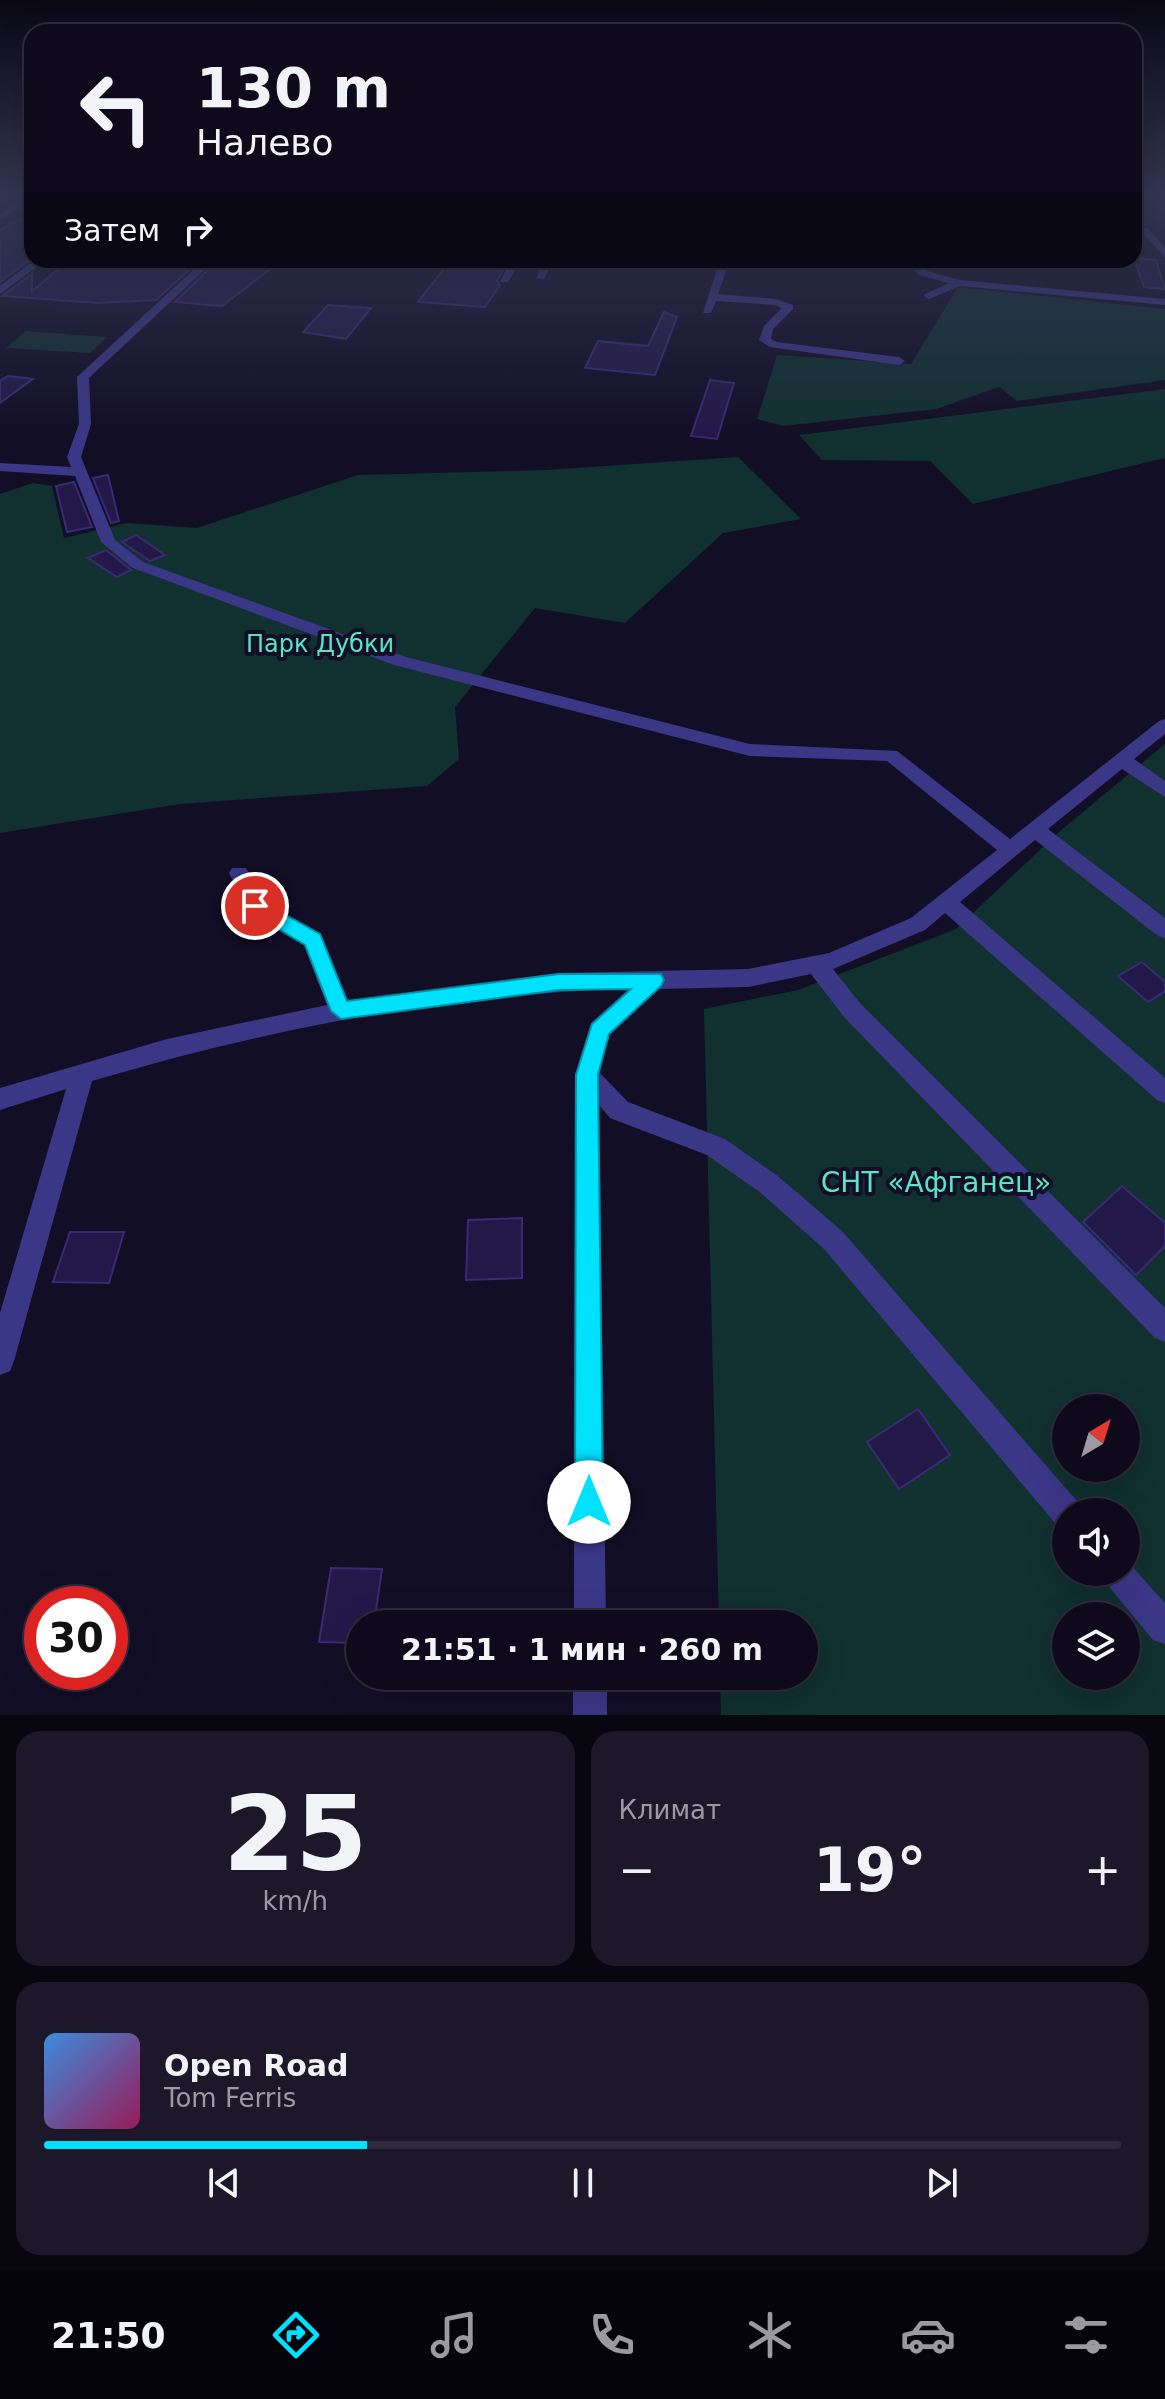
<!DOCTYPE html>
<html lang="ru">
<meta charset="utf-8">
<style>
body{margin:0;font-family:"DejaVu Sans",sans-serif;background:#1c1829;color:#f1f3f6;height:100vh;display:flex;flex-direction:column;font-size:30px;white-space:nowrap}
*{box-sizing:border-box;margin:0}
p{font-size:26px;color:#9b9aa3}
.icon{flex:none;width:44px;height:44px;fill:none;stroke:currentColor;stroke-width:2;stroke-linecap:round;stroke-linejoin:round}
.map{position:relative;height:1715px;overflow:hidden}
.side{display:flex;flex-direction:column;gap:16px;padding:16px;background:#08060f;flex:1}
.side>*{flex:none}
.banner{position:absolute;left:24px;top:24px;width:1118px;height:244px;border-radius:24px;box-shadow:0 8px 32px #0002,0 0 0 2px #2e2b3b;background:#0e0a1c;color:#f1f3f6;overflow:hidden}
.needle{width:52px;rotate:38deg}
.tools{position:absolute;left:1052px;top:1394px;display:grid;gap:16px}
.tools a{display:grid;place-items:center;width:88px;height:88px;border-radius:50%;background:#0e0a1c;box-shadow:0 8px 32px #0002,0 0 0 2px #2e2b3b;font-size:40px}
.speed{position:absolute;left:24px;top:1586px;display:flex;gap:16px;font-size:40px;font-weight:700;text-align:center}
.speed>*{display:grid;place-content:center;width:104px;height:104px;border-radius:50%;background:#0e0a1c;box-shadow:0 8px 32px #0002,0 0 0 2px #2e2b3b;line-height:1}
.speed .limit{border:12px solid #d22;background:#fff;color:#111}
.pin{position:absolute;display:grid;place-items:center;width:68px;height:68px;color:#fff;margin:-34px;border:4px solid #fff;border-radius:50%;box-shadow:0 2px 8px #0007}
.me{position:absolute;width:88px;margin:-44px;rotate:0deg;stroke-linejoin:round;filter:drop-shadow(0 0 6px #0008)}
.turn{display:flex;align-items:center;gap:28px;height:168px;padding:0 40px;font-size:36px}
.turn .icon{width:104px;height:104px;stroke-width:2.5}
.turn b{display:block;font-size:56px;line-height:68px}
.then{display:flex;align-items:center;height:76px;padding:0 40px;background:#0003;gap:16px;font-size:30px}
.big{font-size:60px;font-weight:700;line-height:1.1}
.side .widget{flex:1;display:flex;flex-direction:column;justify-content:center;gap:12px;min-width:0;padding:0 28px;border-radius:24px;background:#1c1829}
.side .dial{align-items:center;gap:0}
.dial b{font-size:104px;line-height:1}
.song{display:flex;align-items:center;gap:24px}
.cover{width:96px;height:96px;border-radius:12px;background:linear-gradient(135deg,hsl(210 70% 55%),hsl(330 70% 35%))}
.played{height:8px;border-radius:4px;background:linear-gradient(90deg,#00e1fe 30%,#2e2b3b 30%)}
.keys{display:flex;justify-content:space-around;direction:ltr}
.heat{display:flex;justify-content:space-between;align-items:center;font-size:44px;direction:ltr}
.side .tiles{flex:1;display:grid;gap:16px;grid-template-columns:1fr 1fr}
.widget:last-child{grid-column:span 2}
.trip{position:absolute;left:346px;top:1610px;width:472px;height:80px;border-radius:40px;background:#0e0a1c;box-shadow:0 8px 32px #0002,0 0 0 2px #2e2b3b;font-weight:700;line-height:80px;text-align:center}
.menu{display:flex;height:128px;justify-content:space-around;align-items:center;background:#06040b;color:#9b9aa3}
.menu .icon{width:56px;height:56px}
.menu .on{color:#00e1fe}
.menu b{font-size:36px;color:#f1f3f6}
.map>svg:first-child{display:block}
</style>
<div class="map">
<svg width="1165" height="1715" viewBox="0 0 1165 1715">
<rect width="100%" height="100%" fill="#120e26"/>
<g fill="#113030" fill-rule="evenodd">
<polygon points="958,287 1165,309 1165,380 1017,401 999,387 936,409 783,426 757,419 777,355 911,364"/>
<polygon points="25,332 25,331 107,337 90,353 6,348"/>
<polygon points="1165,389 1165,458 973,504 930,461 822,460 799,435"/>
<polygon points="738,457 801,519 723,533 625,623 535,608 455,707 459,759 427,786 180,804 0,833 0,494 33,483 52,486 64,538 127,523 197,528 358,475 546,470"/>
<path d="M 1165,744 L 1165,1715 L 721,1715 L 720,1676 L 804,1676 L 804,1624 L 719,1624 L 704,1009 L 798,990 L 956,929 L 1060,831 ZM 1066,1408 L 1126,1408 L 1126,1468 L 1066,1468 ZM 1066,1512 L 1126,1512 L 1126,1572 L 1066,1572 ZM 1066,1616 L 1126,1616 L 1126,1676 L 1066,1676 Z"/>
</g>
<g fill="#231948" stroke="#3a2a75" stroke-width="2">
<polygon points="32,211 32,258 0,282 0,231"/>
<polygon points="1134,258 1156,260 1165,289 1144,287"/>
<polygon points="69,260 200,260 156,300 97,303 2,296 32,274 32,291"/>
<polygon points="218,260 282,260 222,306 175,302"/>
<polygon points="451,260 506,264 497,281 500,285 485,307 418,302"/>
<polygon points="328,305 371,308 346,339 303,332"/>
<polygon points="664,312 677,317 655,375 585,368 598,341 648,346"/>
<polygon points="8,376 33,379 0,403 0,381"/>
<polygon points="710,380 734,383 717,439 691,436"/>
<polygon points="108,475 119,521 111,523 93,478"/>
<polygon points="74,482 92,527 67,532 56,486"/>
<polygon points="136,535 165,555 150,561 122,542"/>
<polygon points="106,550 131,570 117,577 88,558"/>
<polygon points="1142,962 1165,982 1165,991 1148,1002 1118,976"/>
<polygon points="1122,1186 1165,1223 1165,1246 1136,1275 1083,1222"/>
<polygon points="522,1218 522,1278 466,1280 468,1220"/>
<polygon points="70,1232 124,1232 109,1283 53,1282"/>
<polygon points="918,1409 950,1455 899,1489 867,1442"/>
<polygon points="331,1568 382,1569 374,1624 360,1624 360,1643 319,1642"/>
</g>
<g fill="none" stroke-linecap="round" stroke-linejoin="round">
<g fill="#3b3787" fill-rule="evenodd">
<polygon points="26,196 32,196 32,199 0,220 0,213"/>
<polygon points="1142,228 1148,228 1165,248 1165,258 1142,232"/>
<polygon points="35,260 46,260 0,294 0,286"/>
<path d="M 204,260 L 215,260 L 89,378 L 91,424 L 81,457 L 115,540 L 143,562 L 406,657 L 750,744 L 897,751 L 1010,839 L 1159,721 L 1165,719 L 1165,734 L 1134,759 L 1165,781 L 1165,797 L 1122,769 L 1048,829 L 1165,918 L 1165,938 L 1158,936 L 1035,840 L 960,902 L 1165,1078 L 1165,1103 L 1157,1100 L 945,913 L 925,930 L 833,969 L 860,1003 L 1165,1308 L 1165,1342 L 1155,1338 L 844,1017 L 811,974 L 748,987 L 659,989 L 609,1035 L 599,1072 L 628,1102 L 725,1139 L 779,1177 L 842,1231 L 1077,1501 L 1081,1512 L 1066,1512 L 1066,1527 L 1055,1523 L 824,1249 L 761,1193 L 707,1155 L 610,1118 L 599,1105 L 606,1624 L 574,1624 L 575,1075 L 591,1023 L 629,989 C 450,993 263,1030 92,1081 L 14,1361 L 10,1371 L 0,1375 L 0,1313 L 66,1089 L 0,1110 L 0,1088 L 167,1039 L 327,1005 L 304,945 L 248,912 L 229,873 L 232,868 L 246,868 L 263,901 L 321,934 L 348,1001 L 559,973 L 748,969 L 829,953 L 911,918 L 997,850 L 887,761 L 750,756 L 394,665 L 133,568 L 101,542 L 75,476 L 0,471 L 0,463 L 71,467 L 67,457 L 79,424 L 77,377 Z"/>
<polygon points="511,260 521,260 508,282 500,282"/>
<polygon points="544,260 554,260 544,279 536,279"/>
<polygon points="720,260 730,260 718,294 776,299 793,305 793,309 773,329 771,339 777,342 899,357 905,361 899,365 770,347 759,340 764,326 782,308 774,305 716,301 711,313 703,313"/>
<polygon points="918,260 928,260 923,267 927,271 960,280 1165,299 1165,305 960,286 929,299 924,296 925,294 949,283 919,275 912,268"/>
<polygon points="1126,1560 1165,1603 1165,1644 1153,1640 1106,1583 1101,1572 1126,1572"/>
<rect x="573" y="1676" width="34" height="39"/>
</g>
</g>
<linearGradient id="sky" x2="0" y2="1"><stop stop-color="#0a0815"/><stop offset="0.45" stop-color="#333652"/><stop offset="1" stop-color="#333652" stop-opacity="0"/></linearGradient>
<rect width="1165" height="436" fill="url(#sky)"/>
<polygon fill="#00e1fe" stroke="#0092a5" stroke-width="2" points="255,898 320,934 347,1001 559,974 661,974 664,980 661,986 609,1034 598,1075 603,1502 599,1512 589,1516 579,1512 575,1502 576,1075 592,1024 631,989 559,990 341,1019 331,1011 305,945 248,911 245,906"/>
<g text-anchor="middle" stroke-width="8" stroke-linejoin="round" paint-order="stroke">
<g font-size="24" fill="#59e5c4" stroke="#120e26">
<text x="320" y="652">Парк Дубки</text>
</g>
<g font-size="28" fill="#59e5c4" stroke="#120e26">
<text x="936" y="1192">СНТ «Афганец»</text>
</g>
</g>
</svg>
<div class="tools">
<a><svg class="needle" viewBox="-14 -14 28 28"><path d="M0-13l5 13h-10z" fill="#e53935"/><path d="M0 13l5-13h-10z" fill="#9b9aa3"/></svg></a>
<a><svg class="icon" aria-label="sound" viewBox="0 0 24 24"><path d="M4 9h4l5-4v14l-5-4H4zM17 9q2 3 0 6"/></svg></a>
<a><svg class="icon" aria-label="layers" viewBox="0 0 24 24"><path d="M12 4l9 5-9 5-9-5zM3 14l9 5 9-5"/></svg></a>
</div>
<div class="speed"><div class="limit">30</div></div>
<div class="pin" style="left:255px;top:906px;background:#d93025"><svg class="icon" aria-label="arrive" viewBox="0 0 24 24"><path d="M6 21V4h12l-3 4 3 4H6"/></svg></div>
<svg class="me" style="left:589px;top:1502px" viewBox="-20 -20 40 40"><circle r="19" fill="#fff"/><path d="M0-13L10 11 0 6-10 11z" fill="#00e1fe"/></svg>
<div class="trip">21:51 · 1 мин · 260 m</div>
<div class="banner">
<div class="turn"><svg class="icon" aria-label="left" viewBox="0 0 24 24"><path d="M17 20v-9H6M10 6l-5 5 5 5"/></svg><div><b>130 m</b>Налево</div></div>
<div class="then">Затем<svg class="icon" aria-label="right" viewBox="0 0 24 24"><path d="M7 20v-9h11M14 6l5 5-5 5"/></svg></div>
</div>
</div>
<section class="side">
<div class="tiles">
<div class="widget dial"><b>25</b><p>km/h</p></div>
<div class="widget"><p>Климат</p>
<div class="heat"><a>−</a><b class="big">19°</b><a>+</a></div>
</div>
<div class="widget">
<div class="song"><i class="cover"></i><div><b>Open Road</b><p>Tom Ferris</p></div></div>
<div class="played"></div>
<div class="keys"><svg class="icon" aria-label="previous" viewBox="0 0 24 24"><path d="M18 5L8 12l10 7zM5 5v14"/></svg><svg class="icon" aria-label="pause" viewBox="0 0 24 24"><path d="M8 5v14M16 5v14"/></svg><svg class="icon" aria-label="next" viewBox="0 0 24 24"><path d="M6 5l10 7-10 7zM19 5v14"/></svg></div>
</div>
</div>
</section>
<nav class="menu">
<b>21:50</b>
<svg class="icon on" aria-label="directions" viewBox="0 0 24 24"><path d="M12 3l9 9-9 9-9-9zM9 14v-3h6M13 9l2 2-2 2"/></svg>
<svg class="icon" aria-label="music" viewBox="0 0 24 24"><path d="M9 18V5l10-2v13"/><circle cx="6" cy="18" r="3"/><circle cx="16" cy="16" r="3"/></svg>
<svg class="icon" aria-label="phone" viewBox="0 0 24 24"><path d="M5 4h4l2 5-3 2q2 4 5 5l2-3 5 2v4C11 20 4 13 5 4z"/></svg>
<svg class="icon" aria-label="climate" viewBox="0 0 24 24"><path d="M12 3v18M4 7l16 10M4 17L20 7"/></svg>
<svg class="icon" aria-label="car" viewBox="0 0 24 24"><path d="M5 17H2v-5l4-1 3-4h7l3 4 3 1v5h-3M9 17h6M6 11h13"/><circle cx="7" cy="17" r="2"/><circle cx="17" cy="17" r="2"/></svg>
<svg class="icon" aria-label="filters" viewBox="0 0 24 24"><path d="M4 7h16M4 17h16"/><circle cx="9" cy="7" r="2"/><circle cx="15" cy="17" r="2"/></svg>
</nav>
